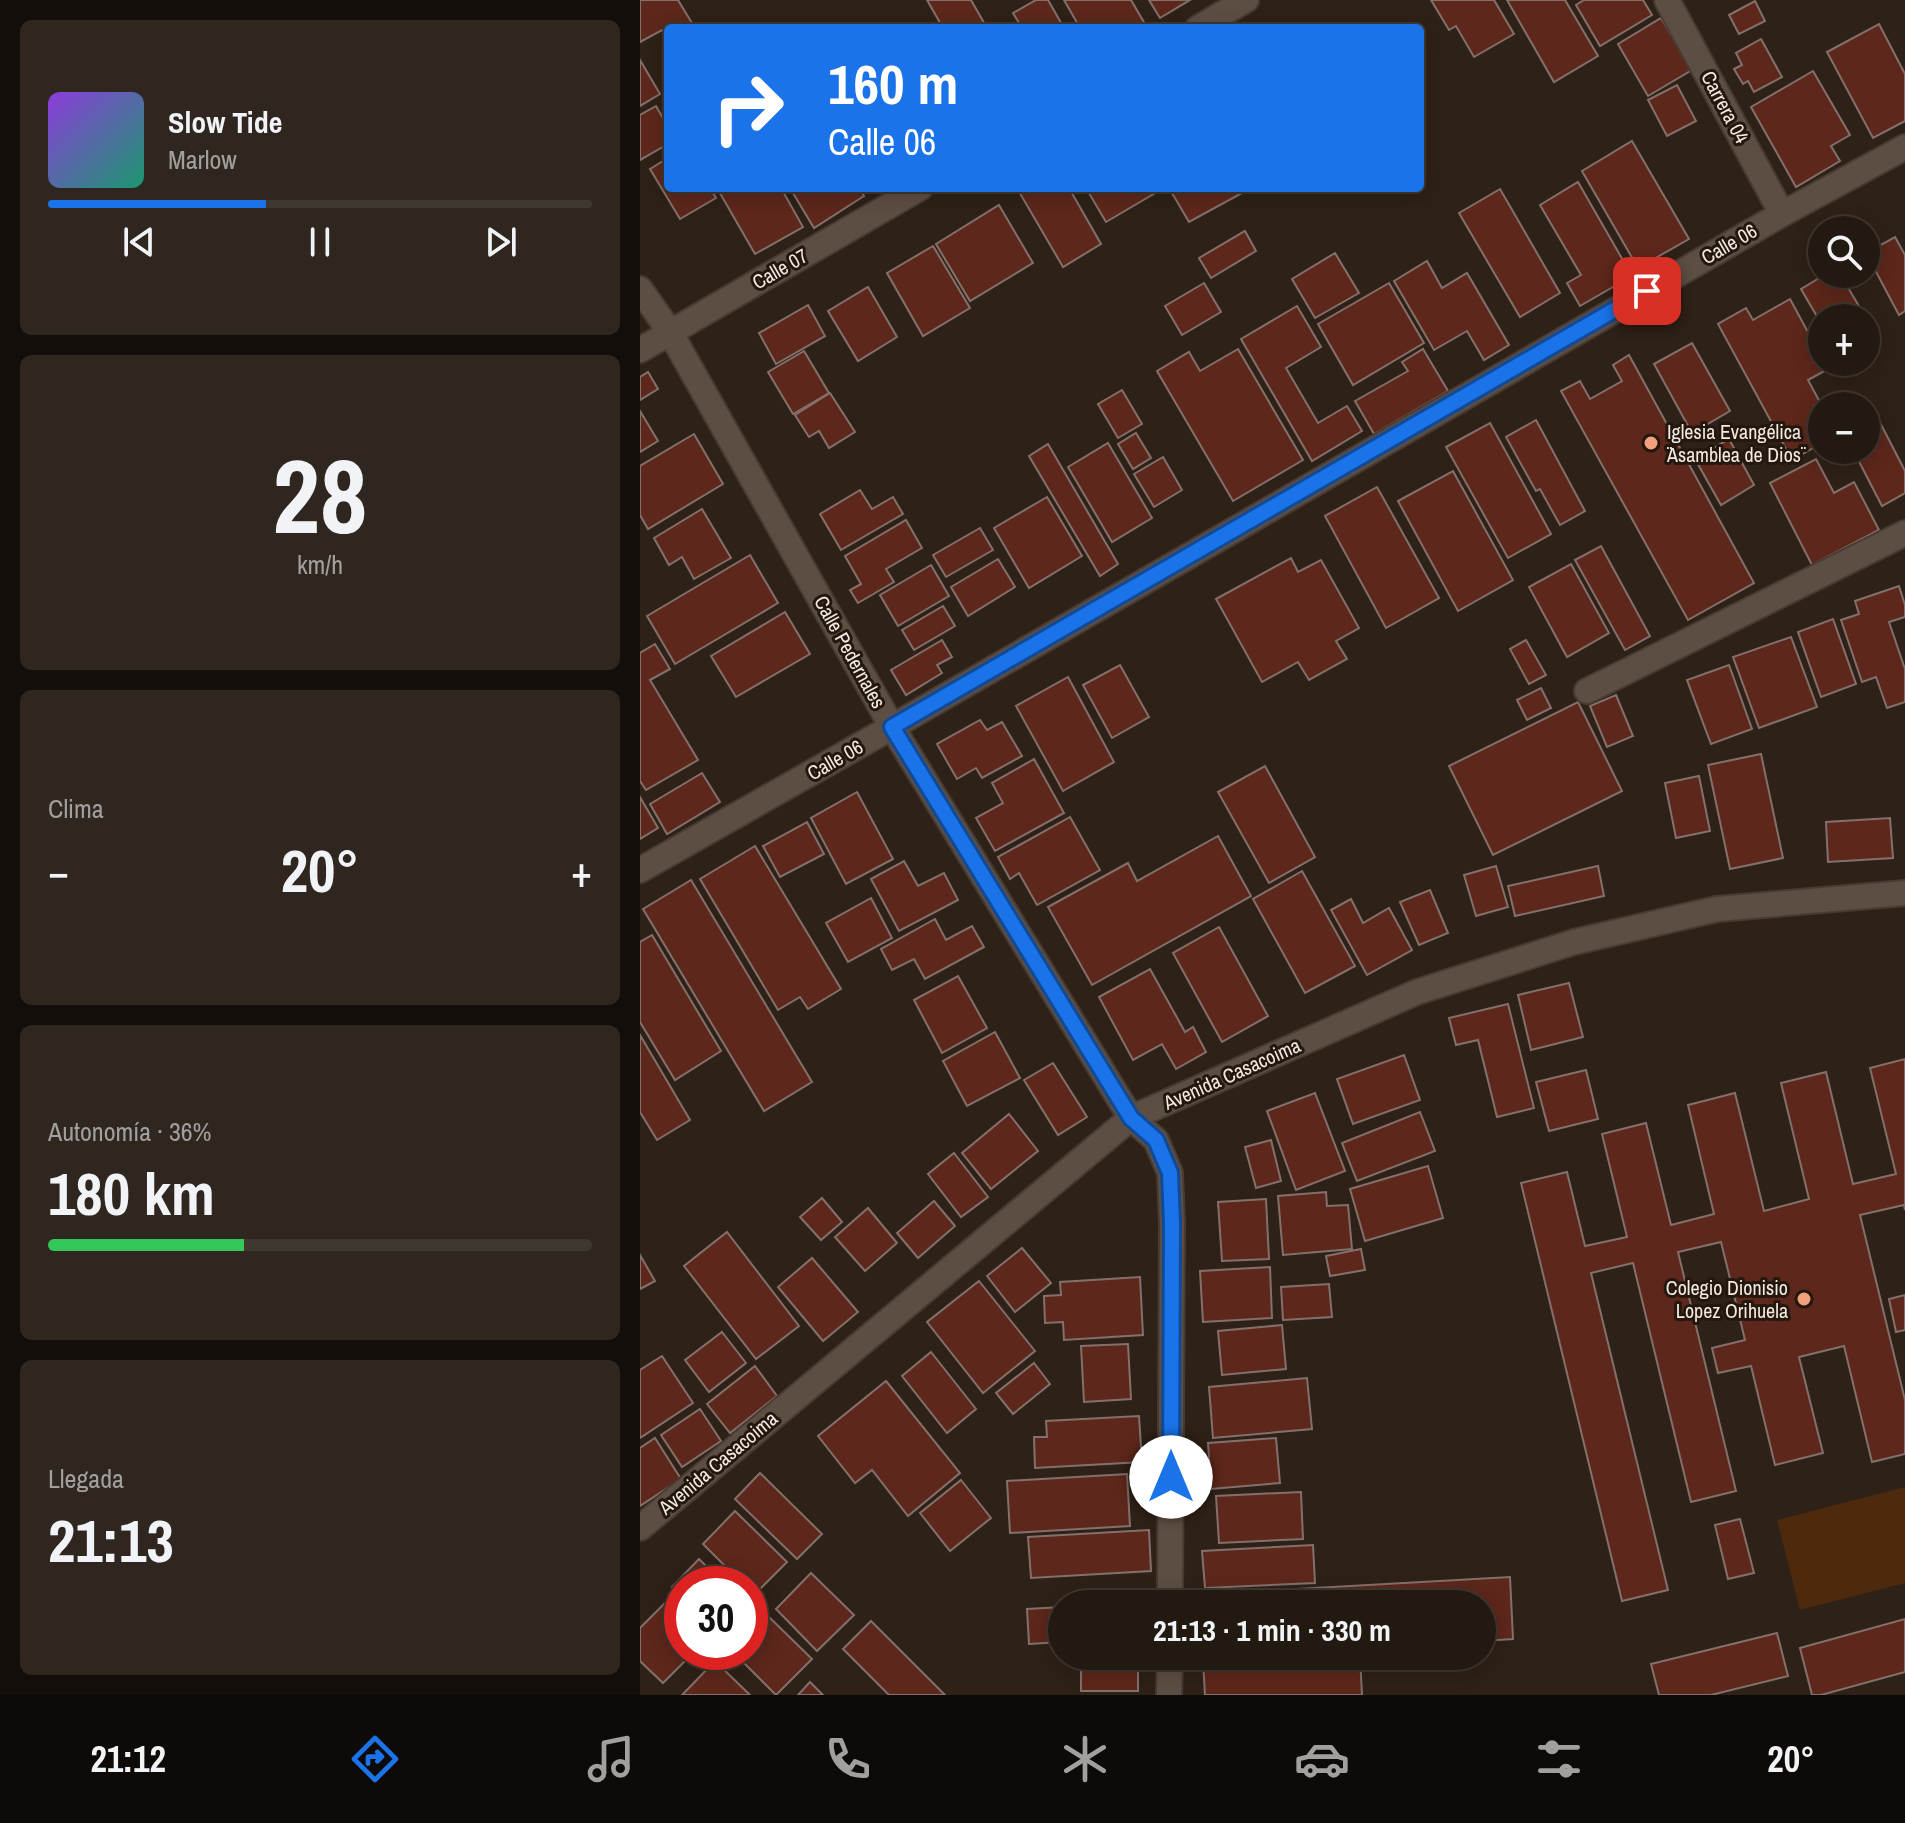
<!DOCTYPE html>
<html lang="es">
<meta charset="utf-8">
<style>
body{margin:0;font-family:"Archivo Narrow",sans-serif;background:#2e261f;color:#f1f3f6;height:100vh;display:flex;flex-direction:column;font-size:30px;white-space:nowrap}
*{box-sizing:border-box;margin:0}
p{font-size:26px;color:#a2a09f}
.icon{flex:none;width:44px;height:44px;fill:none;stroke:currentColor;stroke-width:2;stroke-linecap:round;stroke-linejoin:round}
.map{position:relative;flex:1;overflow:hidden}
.drawer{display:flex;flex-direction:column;gap:20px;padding:20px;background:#130e09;width:640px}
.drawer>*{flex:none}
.guide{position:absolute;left:24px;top:24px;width:760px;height:168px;border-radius:8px;box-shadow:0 4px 20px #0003,0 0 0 2px #3f3831;background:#1a73e8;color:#fff;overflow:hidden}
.fabs{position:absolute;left:1168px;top:216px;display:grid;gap:16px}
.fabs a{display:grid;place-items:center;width:72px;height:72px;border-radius:50%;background:#221911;box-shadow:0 4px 20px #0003,0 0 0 2px #3f3831;font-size:40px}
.speed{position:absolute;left:24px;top:1566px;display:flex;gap:16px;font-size:40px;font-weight:700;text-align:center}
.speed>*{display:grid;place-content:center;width:104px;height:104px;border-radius:50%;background:#221911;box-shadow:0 4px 20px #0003,0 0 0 2px #3f3831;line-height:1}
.speed .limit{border:12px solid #d22;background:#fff;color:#111}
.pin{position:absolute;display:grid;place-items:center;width:68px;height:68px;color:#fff;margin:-34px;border-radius:16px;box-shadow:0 4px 12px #0006}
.me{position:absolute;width:88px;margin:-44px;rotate:0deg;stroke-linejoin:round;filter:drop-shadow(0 0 6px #0008)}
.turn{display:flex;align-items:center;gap:28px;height:168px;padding:0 32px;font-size:36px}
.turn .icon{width:104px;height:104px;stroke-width:2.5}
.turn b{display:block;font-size:56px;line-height:68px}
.big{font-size:60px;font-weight:800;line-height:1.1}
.drawer .tile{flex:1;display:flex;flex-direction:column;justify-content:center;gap:12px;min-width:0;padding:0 28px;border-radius:12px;background:#2e261f}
.drawer .dial{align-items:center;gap:0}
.dial b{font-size:104px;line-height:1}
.song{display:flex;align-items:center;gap:24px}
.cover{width:96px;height:96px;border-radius:12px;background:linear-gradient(135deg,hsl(270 70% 55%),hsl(160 70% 35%))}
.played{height:8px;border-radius:4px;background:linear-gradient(90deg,#1a73e8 40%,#3f3831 40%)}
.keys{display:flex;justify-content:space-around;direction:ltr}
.heat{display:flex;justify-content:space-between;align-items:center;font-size:44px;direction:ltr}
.charge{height:12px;border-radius:6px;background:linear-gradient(90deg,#34c759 36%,#3f3831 0)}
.trip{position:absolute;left:408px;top:1590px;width:448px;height:80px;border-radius:40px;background:#221911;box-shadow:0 4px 20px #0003,0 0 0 2px #3f3831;font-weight:800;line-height:80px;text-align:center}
.tab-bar{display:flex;height:128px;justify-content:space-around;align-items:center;background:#0e0a07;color:#a2a09f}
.tab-bar .icon{width:56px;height:56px}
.tab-bar .on{color:#1a73e8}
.tab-bar b{font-size:36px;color:#f1f3f6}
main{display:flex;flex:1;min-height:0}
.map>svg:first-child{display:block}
</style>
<main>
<section class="drawer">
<div class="tile">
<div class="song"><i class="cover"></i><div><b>Slow Tide</b><p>Marlow</p></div></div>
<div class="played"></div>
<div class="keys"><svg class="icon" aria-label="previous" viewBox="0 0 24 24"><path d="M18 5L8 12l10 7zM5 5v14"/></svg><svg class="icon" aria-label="pause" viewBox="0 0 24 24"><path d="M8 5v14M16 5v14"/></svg><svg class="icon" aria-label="next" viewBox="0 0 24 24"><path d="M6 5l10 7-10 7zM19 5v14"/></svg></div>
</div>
<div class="tile dial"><b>28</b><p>km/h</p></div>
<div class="tile"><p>Clima</p>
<div class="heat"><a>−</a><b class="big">20°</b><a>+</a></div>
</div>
<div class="tile"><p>Autonomía · 36%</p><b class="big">180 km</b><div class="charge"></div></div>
<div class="tile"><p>Llegada</p><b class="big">21:13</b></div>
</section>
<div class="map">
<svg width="1265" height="1695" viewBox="0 0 1265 1695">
<rect width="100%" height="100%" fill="#2e2117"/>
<polygon fill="#4d2a0d" points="1265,1487 1265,1583 1160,1610 1137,1520"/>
<g fill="#5d271b" stroke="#84706b" stroke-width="2">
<polygon points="0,0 38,0 55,28 28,28 28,40 22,30 0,42"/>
<polygon points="287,0 331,0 347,28 303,28"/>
<polygon points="396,0 408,0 424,28 382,28 373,13"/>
<polygon points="424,0 491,0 505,24 499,28 440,28"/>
<polygon points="509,0 550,0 520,18"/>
<polygon points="791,0 854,0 874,34 834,57 816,26 809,30"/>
<polygon points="867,0 925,0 958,56 914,82"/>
<polygon points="944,0 1003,0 1012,15 960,46 936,5"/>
<polygon points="1115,1 1125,21 1099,34 1089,15"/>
<polygon points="1021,18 1052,70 1008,96 978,44"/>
<polygon points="1239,24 1265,74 1265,121 1233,138 1187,52"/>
<polygon points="1121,39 1142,77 1114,92 1108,81 1103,84 1094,69 1102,65 1096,53"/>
<polygon points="0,60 20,94 0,106"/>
<polygon points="1173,71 1210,135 1191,146 1200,161 1156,187 1111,107"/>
<polygon points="1037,85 1056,121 1027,136 1008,100"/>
<polygon points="16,106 28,127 28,144 0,160 0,115"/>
<polygon points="992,141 1049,239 998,268 942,171"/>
<polygon points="28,158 28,188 70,188 76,198 40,219 10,169"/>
<polygon points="938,182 992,276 940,306 927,283 941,275 900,205"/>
<polygon points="77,188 141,188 163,227 115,254"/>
<polygon points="150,188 219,188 224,196 174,228"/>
<polygon points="382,188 429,188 461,244 423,267 378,190"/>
<polygon points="446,188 521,188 522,189 466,222"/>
<polygon points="529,188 599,188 602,193 549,222"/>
<polygon points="860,189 920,293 880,317 819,213"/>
<polygon points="359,205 393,263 330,301 296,244"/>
<polygon points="605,231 616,251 571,278 559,258"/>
<polygon points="1255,237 1265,255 1265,311 1259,315 1226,253"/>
<polygon points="293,246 330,308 283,336 247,273"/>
<polygon points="695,253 719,293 675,318 652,279"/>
<polygon points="787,261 802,288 827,273 869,345 844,360 827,331 794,350 754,281"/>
<polygon points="1186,274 1200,274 1226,318 1182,318 1182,325 1161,289"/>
<polygon points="564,283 581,312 542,335 525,306"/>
<polygon points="749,283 784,343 713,385 678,324"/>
<polygon points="228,287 257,337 218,361 188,311"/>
<polygon points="1150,299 1182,358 1182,362 1184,362 1188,369 1168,380 1182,406 1182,443 1152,460 1078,324 1106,308 1113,320"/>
<polygon points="168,305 185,336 136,364 119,333"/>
<polygon points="657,306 681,347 646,368 678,423 707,406 722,431 672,461 601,339"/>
<polygon points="1052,343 1090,411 1052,433 1014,364"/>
<polygon points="598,349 663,460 593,501 517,371 549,352 560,371"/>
<polygon points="783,349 808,391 734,434 715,401 768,371 762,362"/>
<polygon points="164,351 189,393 153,414 128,372"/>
<polygon points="989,355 1114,583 1048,620 921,391 940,381 950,399 982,381 973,365"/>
<polygon points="8,372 18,389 0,400 0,377"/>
<polygon points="482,390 502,424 478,438 458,404"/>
<polygon points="190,393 215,432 189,448 179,431 169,437 155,415"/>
<polygon points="1231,405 1265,471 1265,493 1242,506 1213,450 1226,450 1226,408"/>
<polygon points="0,411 18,441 0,452"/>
<polygon points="896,420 945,511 920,525 900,489 896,491 866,437"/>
<polygon points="850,423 911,534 868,558 806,447"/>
<polygon points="496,433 511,458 493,469 478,444"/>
<polygon points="54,434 83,484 8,529 0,515 0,466"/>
<polygon points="1089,439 1114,485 1081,505 1055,459"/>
<polygon points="468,443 512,518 472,542 428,467"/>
<polygon points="408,444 478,564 460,576 389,456"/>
<polygon points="523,457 542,490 514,507 494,474"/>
<polygon points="1176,459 1194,493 1214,482 1239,530 1172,565 1130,483"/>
<polygon points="813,471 873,580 818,611 758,501"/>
<polygon points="737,487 799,598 746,628 685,516"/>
<polygon points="220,490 232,509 253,497 263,514 201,550 180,514"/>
<polygon points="407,497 442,556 389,588 354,528"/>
<polygon points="62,509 91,558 54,579 42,557 29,565 14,538"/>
<polygon points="266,520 282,548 246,569 254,582 218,603 210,590 221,584 205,556"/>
<polygon points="340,528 353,550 306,577 293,555"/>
<polygon points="961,546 1010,636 985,650 935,560"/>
<polygon points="110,555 138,603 35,664 7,616"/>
<polygon points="651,558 658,572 681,560 719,628 696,641 707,659 669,680 658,662 622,682 576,599"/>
<polygon points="358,559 375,587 328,616 311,587"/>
<polygon points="931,564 969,633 927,657 889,587"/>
<polygon points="291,565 309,596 258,626 240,595"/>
<polygon points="1259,586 1265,605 1265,617 1249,622 1265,669 1265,702 1247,708 1236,677 1222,682 1201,620 1219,614 1215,601"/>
<polygon points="303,606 315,626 274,650 262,630"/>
<polygon points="145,612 170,654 96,697 71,656"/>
<polygon points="1193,619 1216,684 1181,697 1158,632"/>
<polygon points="1151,637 1177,707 1119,728 1093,657"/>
<polygon points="302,640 312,657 297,665 302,673 266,695 251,670"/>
<polygon points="886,640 906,675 889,684 870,649"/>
<polygon points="15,644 30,669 10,680 58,760 6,790 0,781 0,653"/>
<polygon points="480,665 509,717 472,738 443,685"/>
<polygon points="1089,665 1112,729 1071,744 1047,680"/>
<polygon points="428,677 474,762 423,791 376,706"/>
<polygon points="901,688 911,708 887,720 877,700"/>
<polygon points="976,695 993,736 967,747 950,706"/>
<polygon points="938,702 982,791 853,855 809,766"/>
<polygon points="340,720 347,730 362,722 382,756 342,778 336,768 317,779 297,744"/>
<polygon points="1121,754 1143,858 1090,869 1068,765"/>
<polygon points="394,759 424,813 355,851 336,818 363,803 352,783"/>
<polygon points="625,766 675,857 629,883 578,792"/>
<polygon points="62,773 80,802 27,834 10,804"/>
<polygon points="1059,776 1070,831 1036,838 1025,783"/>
<polygon points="217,792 253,859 206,884 171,818"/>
<polygon points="0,797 18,828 0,839"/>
<polygon points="430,817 460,870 397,905 379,873 370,879 358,857"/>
<polygon points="1250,818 1253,858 1188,862 1186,822"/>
<polygon points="167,822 184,854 140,877 123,846"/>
<polygon points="578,836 611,896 452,985 408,907 488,863 497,881"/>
<polygon points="115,846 201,989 168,1009 160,997 138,1010 60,879"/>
<polygon points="264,861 278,886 304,873 318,900 259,931 231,879"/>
<polygon points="856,866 868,907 836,916 824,875"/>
<polygon points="958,866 964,896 875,916 868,886"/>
<polygon points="662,871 715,966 665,993 613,899"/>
<polygon points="51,880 172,1082 124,1111 3,909"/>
<polygon points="790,890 808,933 779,945 760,902"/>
<polygon points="231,898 252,938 208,962 186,923"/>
<polygon points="711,899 723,923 749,908 772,950 727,975 691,910"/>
<polygon points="295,919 306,940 332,926 344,947 285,979 274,959 252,970 241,949"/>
<polygon points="579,927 628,1016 582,1042 533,953"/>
<polygon points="12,935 81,1051 35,1080 0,1022 0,942"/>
<polygon points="510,969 545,1032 553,1027 566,1052 536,1069 522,1044 493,1060 459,997"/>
<polygon points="318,976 347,1028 302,1053 274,1000"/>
<polygon points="929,983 943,1037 891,1050 878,995"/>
<polygon points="868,1004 894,1108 857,1117 838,1040 816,1045 809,1018"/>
<polygon points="355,1032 380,1078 327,1106 303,1061"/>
<polygon points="0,1035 50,1120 17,1140 0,1112"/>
<polygon points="764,1055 780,1100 713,1124 697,1079"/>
<polygon points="1265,1059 1265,1210 1264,1205 1220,1215 1265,1400 1265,1454 1232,1462 1204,1346 1159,1357 1183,1453 1135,1465 1111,1366 1078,1373 1072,1348 1105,1340 1081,1242 1038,1252 1096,1491 1051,1502 993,1263 951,1273 1028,1590 982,1601 881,1183 927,1172 945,1246 987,1237 962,1134 1006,1123 1031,1225 1074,1214 1048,1105 1095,1093 1124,1211 1169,1199 1141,1083 1186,1072 1213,1184 1256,1174 1230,1068"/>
<polygon points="413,1063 447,1117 418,1135 384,1080"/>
<polygon points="946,1070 958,1119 909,1131 896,1082"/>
<polygon points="675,1093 705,1171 656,1190 627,1111"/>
<polygon points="780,1112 795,1151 717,1181 702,1143"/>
<polygon points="369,1114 398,1151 351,1189 322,1153"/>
<polygon points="631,1140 641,1181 616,1188 605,1147"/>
<polygon points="314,1153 348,1197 321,1217 288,1174"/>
<polygon points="788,1166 803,1218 725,1241 710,1189"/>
<polygon points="686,1192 687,1206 708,1205 712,1249 643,1255 638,1196"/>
<polygon points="182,1198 202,1222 181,1240 160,1217"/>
<polygon points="626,1199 629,1259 582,1261 578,1202"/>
<polygon points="294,1201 315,1226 278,1258 257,1233"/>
<polygon points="228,1208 257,1243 225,1271 195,1237"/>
<polygon points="87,1232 159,1326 116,1359 44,1266"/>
<polygon points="382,1248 411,1283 375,1312 347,1276"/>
<polygon points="721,1249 725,1270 690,1276 686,1256"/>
<polygon points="0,1255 15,1281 0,1289"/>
<polygon points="172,1258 218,1312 183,1341 138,1287"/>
<polygon points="630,1267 632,1318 563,1322 560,1271"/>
<polygon points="500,1277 503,1335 424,1340 423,1322 405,1323 404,1296 421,1295 420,1282"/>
<polygon points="339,1281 395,1351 343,1393 287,1322"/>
<polygon points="689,1284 692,1317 643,1320 641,1287"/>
<polygon points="1265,1295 1265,1330 1256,1332 1249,1299"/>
<polygon points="642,1325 646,1369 582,1375 578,1331"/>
<polygon points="82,1332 106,1363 69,1392 45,1360"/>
<polygon points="488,1344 491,1399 444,1402 441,1346"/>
<polygon points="291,1352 336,1409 307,1433 262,1376"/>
<polygon points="22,1356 53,1403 0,1438 0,1370"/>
<polygon points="394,1363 410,1384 373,1414 356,1393"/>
<polygon points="115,1366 137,1396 90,1433 67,1404"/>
<polygon points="667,1378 672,1429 573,1438 569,1387"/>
<polygon points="246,1381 320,1473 268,1516 232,1470 215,1483 178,1436"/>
<polygon points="60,1409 81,1441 42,1467 21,1435"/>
<polygon points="499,1416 502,1462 395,1468 394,1437 407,1437 406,1421"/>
<polygon points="15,1438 41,1479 0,1506 0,1448"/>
<polygon points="636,1438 640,1483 571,1489 568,1443"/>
<polygon points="120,1473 182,1534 157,1559 95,1499"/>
<polygon points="487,1474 490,1526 370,1533 367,1481"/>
<polygon points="321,1480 351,1518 310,1551 280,1513"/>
<polygon points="661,1492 663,1539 579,1543 576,1496"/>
<polygon points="95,1511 147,1562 114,1595 110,1591 110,1584 103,1584 63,1544"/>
<polygon points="1100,1519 1114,1573 1088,1579 1075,1525"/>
<polygon points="509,1530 511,1571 391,1578 388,1537"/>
<polygon points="673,1545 675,1583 565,1588 562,1551"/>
<polygon points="59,1559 84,1584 42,1584 42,1597 32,1587"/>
<polygon points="171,1573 214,1615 177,1651 136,1609"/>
<polygon points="870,1577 873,1639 842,1641 842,1604 565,1604 565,1594"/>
<polygon points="28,1600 42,1614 42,1652 54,1652 23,1683 0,1661 0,1628"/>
<polygon points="422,1607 422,1642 389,1644 387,1609"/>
<polygon points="128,1616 172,1659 136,1695 93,1652 110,1652 110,1635"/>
<polygon points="1265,1619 1265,1672 1181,1695 1172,1695 1160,1648"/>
<polygon points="231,1621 305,1695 249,1695 203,1649"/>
<polygon points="1137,1633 1148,1676 1071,1695 1019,1695 1011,1664"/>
<rect x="441" y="1656" width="57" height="35"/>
<polygon points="672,1656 720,1656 722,1695 565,1695 563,1662"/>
<polygon points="75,1661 110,1695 42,1695"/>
<polygon points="170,1682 183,1695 158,1695"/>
</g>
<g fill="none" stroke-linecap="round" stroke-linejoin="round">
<defs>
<g id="street">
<polyline points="1027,0 1142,214"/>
<polyline points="558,28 606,0"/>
<polyline points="0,289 30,332 252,727 491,1118 516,1140 530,1173 532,1224 530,1604"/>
<polyline points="0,350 280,188"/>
<polyline points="947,691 1265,533"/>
<polyline points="0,870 252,727 1142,214 1265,147"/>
<polyline points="0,1528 491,1118 777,992 934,942 1077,909 1265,893"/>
<polyline points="529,1695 530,1656"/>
</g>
</defs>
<use href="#street" stroke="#473b34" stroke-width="28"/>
<use href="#street" stroke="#5d4e43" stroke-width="24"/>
</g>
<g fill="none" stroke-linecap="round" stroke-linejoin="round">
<defs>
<polyline id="route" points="531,1477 532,1224 530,1173 516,1140 491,1118 252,727 1007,291"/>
</defs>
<use href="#route" stroke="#114b97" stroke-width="20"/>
<use href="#route" stroke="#1a73e8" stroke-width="14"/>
</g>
<g fill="#f1a17c" stroke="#24180e" stroke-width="3">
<circle cx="1011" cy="443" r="8"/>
<circle cx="1164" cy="1299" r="8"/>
</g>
<g text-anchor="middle" stroke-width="6" stroke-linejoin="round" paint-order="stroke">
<g font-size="20" fill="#f3eae3" stroke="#24180e">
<text transform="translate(1085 107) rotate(62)" y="7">Carrera 04</text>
<text transform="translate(1089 244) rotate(-30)" y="7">Calle 06</text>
<text transform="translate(140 269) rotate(-30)" y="7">Calle 07</text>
<text transform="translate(210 652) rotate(61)" y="7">Calle Pedernales</text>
<text transform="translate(195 760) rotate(-30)" y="7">Calle 06</text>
<text transform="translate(592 1074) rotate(-24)" y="7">Avenida Casacoima</text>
<text transform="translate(78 1463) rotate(-40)" y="7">Avenida Casacoima</text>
</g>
<g font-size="20" fill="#f3eae3" stroke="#24180e" text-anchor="start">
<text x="1027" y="439">Iglesia Evangélica<tspan x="1027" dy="23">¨Asamblea de Dios¨</tspan></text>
<text x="1148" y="1295" text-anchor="end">Colegio Dionisio<tspan x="1148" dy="23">Lopez Orihuela</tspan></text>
</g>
</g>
</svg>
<div class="fabs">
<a><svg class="icon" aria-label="search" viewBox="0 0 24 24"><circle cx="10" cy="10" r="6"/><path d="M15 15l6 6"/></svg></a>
<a>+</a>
<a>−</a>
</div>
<div class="speed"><div class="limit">30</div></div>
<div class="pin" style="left:1007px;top:291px;background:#d93025"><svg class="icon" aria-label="arrive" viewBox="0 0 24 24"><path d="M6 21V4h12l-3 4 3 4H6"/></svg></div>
<svg class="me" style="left:531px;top:1477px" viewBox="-20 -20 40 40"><circle r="19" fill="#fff"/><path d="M0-13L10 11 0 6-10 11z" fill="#1a73e8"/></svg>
<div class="trip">21:13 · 1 min · 330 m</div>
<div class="guide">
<div class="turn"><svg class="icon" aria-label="right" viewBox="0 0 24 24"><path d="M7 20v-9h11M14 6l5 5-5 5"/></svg><div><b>160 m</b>Calle 06</div></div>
</div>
</div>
</main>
<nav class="tab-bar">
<b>21:12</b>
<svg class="icon on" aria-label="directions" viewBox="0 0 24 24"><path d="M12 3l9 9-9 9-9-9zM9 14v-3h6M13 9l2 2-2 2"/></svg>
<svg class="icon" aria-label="music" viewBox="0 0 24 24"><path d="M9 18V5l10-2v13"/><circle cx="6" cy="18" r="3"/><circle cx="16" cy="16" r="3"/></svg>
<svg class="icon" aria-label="phone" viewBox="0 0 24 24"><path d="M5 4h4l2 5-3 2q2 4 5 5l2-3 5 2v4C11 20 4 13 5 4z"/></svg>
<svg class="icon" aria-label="climate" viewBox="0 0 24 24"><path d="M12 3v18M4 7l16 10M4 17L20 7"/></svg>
<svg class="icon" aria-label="car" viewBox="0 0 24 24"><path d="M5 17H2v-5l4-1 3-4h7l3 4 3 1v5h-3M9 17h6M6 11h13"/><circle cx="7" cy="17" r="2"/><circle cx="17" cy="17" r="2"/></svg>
<svg class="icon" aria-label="filters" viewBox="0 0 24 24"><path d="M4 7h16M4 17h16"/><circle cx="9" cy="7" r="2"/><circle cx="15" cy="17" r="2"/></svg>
<b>20°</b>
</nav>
